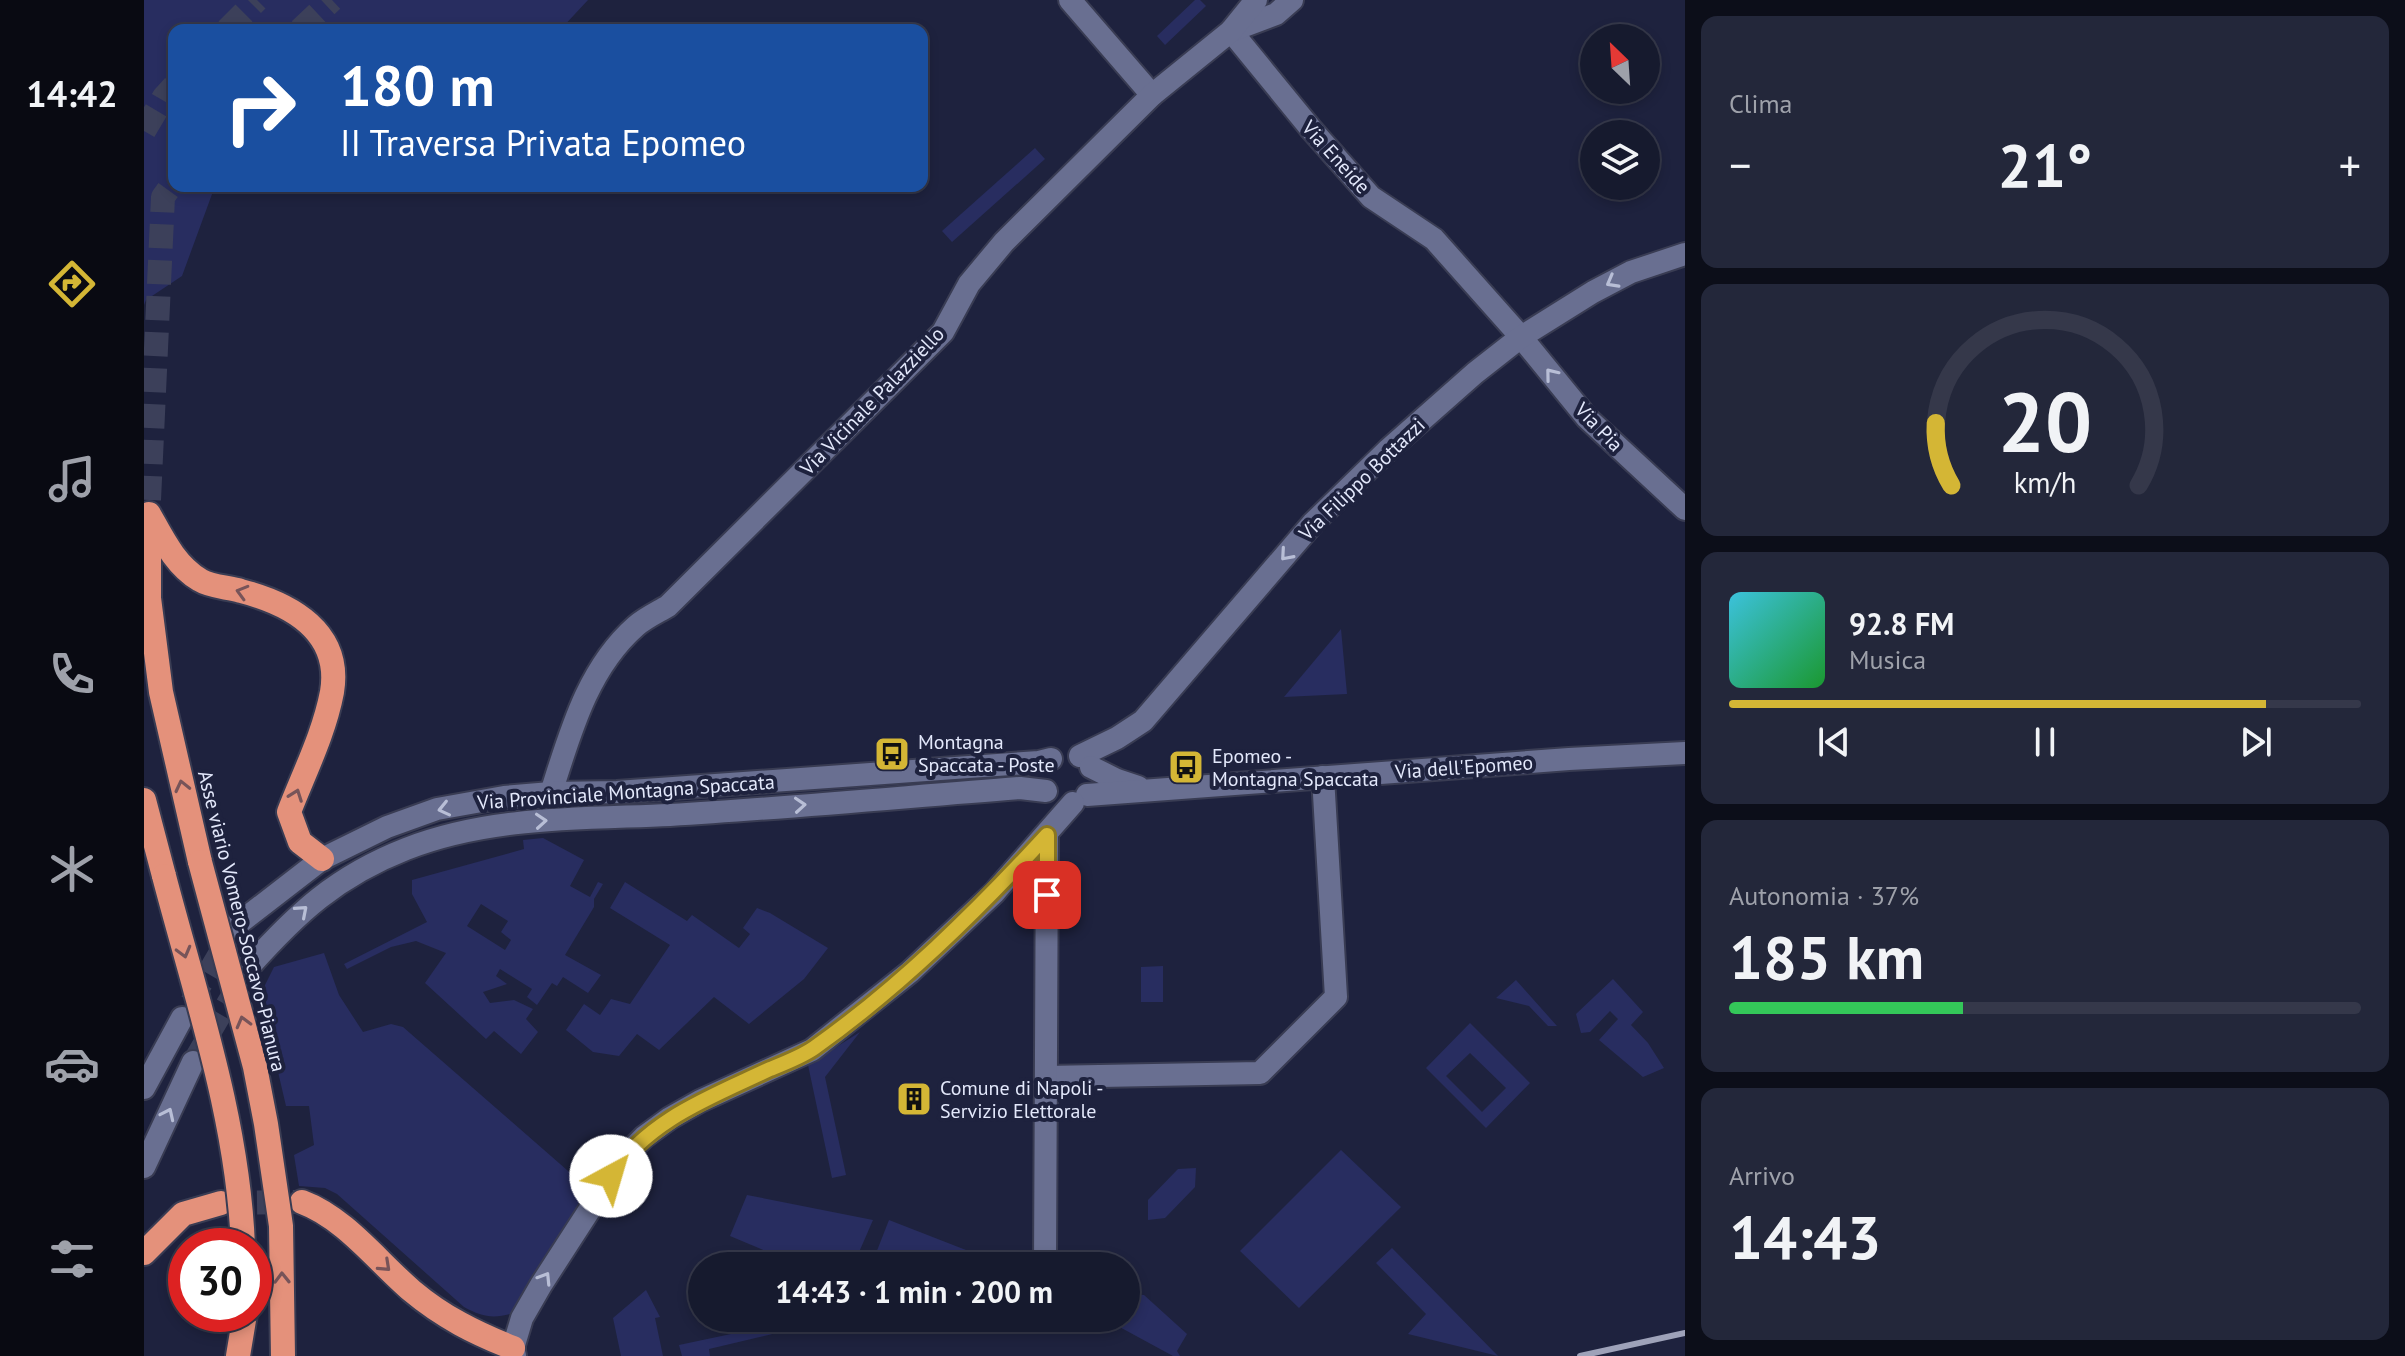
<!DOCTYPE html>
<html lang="it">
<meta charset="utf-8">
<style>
body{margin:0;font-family:"PT Sans",sans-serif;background:#23273a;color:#f1f3f6;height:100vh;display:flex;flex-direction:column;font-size:30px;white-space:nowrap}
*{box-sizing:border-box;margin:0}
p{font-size:26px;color:#9ea1aa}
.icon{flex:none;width:44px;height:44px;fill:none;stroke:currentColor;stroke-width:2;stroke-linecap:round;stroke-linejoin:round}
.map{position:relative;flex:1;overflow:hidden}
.sheet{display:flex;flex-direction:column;gap:16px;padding:16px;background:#0c0e19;width:720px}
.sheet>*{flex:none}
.banner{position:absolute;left:24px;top:24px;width:760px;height:168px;border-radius:16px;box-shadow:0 4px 12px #0003,0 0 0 2px #35384a;background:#1a4fa0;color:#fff;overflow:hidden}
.needle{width:52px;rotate:335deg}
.tools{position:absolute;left:1436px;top:24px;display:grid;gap:16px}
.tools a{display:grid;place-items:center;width:80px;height:80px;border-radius:50%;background:#161a2e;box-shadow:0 4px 12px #0003,0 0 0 2px #35384a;font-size:40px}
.speed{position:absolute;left:24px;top:1228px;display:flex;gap:16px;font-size:40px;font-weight:700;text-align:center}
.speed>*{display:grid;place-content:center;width:104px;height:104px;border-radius:50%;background:#161a2e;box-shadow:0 4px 12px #0003,0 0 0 2px #35384a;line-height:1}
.speed .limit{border:12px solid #d22;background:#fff;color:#111}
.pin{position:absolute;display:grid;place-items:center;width:68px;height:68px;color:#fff;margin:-34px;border-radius:16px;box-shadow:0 4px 12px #0006}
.me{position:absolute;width:88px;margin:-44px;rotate:39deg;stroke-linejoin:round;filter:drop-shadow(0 0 6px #0008)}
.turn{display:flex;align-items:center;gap:28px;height:168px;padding:0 40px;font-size:36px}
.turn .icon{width:104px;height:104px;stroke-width:2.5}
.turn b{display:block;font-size:56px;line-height:68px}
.big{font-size:60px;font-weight:600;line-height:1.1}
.sheet .tile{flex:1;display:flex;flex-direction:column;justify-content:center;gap:12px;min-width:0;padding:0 28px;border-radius:16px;background:#23273a}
.sheet .dial{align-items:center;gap:0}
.dial svg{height:208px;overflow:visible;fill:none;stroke:#35384a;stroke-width:7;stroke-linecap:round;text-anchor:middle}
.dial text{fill:#f1f3f6;stroke:none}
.song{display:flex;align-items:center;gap:24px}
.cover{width:96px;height:96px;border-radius:12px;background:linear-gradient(135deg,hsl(190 70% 55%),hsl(130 70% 35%))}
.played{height:8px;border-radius:4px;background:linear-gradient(90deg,#d4b635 85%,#35384a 85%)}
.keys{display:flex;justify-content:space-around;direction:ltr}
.heat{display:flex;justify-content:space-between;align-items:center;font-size:44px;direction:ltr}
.charge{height:12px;border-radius:6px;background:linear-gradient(90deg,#34c759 37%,#35384a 0)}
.trip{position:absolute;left:544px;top:1252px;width:452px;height:80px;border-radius:40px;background:#161a2e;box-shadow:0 4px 12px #0003,0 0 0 2px #35384a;font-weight:600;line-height:80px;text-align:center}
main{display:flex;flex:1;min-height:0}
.tabs{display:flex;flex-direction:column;width:144px;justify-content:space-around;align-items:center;background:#090a12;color:#9ea1aa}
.tabs .icon{width:56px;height:56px}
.tabs .current{color:#d4b635}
.tabs b{font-size:36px;color:#f1f3f6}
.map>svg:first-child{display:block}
</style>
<main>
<nav class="tabs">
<b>14:42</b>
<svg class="icon current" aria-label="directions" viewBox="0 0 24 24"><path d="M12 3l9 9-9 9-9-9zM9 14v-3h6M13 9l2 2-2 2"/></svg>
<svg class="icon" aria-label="music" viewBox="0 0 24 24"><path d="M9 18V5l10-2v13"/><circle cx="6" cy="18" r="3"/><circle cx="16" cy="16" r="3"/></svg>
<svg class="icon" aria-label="phone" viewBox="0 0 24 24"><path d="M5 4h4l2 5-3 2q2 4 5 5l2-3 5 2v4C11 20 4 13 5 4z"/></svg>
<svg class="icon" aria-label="climate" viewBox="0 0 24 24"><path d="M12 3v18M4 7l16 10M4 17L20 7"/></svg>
<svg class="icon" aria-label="car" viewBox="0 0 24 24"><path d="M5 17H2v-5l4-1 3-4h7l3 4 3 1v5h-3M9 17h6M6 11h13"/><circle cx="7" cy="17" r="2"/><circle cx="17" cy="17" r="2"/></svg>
<svg class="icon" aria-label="filters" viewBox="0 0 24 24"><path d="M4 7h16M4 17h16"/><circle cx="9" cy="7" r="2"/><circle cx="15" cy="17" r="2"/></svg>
</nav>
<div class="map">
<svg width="1541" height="1356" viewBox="0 0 1541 1356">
<rect width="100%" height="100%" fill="#1e223e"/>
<g fill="#282d60" fill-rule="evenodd">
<polygon points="0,0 444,0 416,30 30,30 30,186 71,186 38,276 2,300 0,305"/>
<polygon points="1051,0 1056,0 1062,6 1021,45 1013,36"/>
<polygon points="891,148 901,159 808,242 798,231"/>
<polygon points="1197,629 1203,694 1140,697"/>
<path d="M 399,838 L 440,860 L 426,886 L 446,897 L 454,882 L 459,884 L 450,899 L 450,907 L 421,955 L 457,975 L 444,993 L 419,977 L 413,986 L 408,983 L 393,1005 L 383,997 L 388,989 L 356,969 L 352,976 L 363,984 L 339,992 L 346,1003 L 370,1000 L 389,1009 L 382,1019 L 394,1032 L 377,1054 L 350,1031 L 342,1039 L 281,983 L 302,953 L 272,941 L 247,947 L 203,969 L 200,964 L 283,922 L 268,894 L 268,880 L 380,849 L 379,840 ZM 337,904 L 364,921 L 357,932 L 367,940 L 361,950 L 323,926 Z"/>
<polygon points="481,882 543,921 548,915 595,948 606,934 599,928 613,908 626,913 684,948 660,979 605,1024 570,997 515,1050 493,1034 475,1056 449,1052 422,1030 440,1004 456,1015 467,999 486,1004 526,945 466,908"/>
<path d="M 180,953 L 195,995 L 219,1032 L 247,1024 L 259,1027 L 447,1191 L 369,1313 C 350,1319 338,1317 320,1307 L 193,1194 L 181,1188 L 155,1186 L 150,1155 L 170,1145 L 165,1106 L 142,1106 L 116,995 L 130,967 Z"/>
<polygon points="1019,966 1019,1002 997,1002 997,967"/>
<polygon points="1469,979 1499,1012 1487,1025 1504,1043 1520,1068 1499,1077 1455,1040 1474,1019 1466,1011 1446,1032 1437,1033 1432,1014"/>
<polygon points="1372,980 1413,1026 1404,1026 1385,1006 1352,998"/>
<path d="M 1326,1023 L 1386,1083 L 1342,1128 L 1282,1068 ZM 1326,1053 L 1362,1088 L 1338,1112 L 1302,1076 Z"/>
<polygon points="716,1032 681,1077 702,1175 688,1178 664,1065"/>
<polygon points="1197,1150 1257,1207 1155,1308 1096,1251"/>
<polygon points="1052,1168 1051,1187 1021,1218 1004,1220 1004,1200 1034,1169"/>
<polygon points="603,1195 729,1220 709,1266 657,1266 586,1236"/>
<polygon points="745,1220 863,1266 727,1266"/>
<polygon points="1248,1248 1354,1356 1264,1334 1282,1314 1232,1263"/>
<polygon points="502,1290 516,1317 511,1318 519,1356 477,1356 469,1318"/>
<polygon points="982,1294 1000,1295 1043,1334 1033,1351 1036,1356 1029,1356 959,1318 982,1318"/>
<polygon points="643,1322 645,1330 565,1349 566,1356 538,1356 535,1345"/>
</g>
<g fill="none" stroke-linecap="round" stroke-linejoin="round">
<g stroke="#3c405a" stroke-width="22" stroke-dasharray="22 11" stroke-linecap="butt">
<polyline points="47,1002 84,938"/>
<polyline points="49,1062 97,980"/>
</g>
<g stroke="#3c405a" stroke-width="24" stroke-dasharray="24 12" stroke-linecap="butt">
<polyline points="83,30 113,0"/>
<polyline points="156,30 188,0"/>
<polyline points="0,131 20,97 30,86"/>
<polyline points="5,500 19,197 30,182"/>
<polyline points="77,1203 154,1202"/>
</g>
<defs>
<g id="minor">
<polyline points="926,0 1008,95"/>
<polyline points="1087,31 1167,129 1227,197 1290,239 1377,337 1443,418 1541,509"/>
<polyline points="1087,31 1132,14 1148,0"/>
<polyline points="936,756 973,738 999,721 1169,523 1245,449 1331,373 1377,337 1449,292 1487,272 1541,254"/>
<polyline points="947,767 973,780 994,787"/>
<path d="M 407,793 C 426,734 443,669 492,626 C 501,618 514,612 524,606 L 799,332 L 825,284 L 860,242 L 1008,95 L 1087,31 L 1112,0"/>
<polyline points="943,795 1425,759 1541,753"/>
<polyline points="90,927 178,859 243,827 293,809 360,797 407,793 473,792 895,762 907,759"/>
<path d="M 105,967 C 153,913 193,876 262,849 C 346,816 438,819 526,815 C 643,808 760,797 876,788 L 902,791"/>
<polyline points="902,1077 1116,1073 1192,997 1179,777"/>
<polyline points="0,1088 38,1018"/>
<polyline points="0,1167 49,1062"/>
<polyline points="901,1266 903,835"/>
<polyline points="371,1356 369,1348 378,1318 397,1285 479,1158 500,1137 526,1118 556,1101 668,1050 766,972 850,893 929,803"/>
</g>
<g id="highway">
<path d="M 5,514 C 19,539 31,565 56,580 C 67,587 84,587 97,591 C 147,604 198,632 188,692 C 180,734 160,773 145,812 L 156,842 L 178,859"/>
<polyline points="5,518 5,598 17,692 56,862"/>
<polyline points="0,800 20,876"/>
<path d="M 158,1202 C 201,1218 233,1261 268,1291 C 299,1317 331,1333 369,1348"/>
<polyline points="0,1253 39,1214 77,1203"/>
<polyline points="94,1356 101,1314"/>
</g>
</defs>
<use href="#minor" stroke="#393c53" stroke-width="26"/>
<use href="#highway" stroke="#393c53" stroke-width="28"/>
<use href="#minor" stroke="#696f91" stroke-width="22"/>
<use href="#highway" stroke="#e4917b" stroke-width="24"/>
<polyline stroke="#9ea2b9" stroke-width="6" points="1436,1356 1541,1333"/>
<defs>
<g id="highway-bridge">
<polyline points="56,862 111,1067 122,1124 137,1226 139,1356"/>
<path d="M 20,876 C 52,998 94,1119 99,1246"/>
</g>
</defs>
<use href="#highway-bridge" stroke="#393c53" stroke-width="28" stroke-linecap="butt"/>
<use href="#highway-bridge" stroke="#e4917b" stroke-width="24"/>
</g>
<defs><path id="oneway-chevron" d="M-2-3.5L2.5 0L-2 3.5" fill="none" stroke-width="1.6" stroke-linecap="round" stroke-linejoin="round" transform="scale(2)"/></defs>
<g stroke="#b8bed6">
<use href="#oneway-chevron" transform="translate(1468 282) rotate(151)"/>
<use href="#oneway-chevron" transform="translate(1407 374) rotate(-129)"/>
<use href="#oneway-chevron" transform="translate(1142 555) rotate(131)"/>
<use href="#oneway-chevron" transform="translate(656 805) rotate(-4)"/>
<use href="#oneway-chevron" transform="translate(300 809) rotate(167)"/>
<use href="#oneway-chevron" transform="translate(397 821) rotate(-4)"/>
<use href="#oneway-chevron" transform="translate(158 911) rotate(-41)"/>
<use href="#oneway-chevron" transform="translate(24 1114) rotate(-65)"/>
<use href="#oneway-chevron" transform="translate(401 1278) rotate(-58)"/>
</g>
<g stroke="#775459">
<use href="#oneway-chevron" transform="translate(98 592) rotate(-164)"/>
<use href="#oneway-chevron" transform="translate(38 786) rotate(-103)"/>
<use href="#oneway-chevron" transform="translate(152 795) rotate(-70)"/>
<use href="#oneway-chevron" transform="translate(40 952) rotate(75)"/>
<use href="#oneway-chevron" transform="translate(99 1022) rotate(-105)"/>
<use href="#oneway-chevron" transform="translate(241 1266) rotate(43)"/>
<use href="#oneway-chevron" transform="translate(138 1278) rotate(-91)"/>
</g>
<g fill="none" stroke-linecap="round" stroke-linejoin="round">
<defs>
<path id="route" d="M 467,1176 C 505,1119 567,1097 626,1069 C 641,1063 657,1057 670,1048 C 756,987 832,912 903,835 L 903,895"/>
</defs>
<use href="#route" stroke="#8a7622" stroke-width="20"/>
<use href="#route" stroke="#d4b635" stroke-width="14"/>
</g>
<defs>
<symbol id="bus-square" viewBox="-11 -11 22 22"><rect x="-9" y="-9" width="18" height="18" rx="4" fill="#d4b635" stroke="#1e223e"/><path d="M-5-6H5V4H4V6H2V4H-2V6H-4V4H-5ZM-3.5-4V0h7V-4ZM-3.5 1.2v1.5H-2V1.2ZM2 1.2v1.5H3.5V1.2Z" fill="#111"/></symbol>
<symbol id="building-square" viewBox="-11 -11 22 22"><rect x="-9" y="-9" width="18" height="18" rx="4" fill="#d4b635" stroke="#1e223e"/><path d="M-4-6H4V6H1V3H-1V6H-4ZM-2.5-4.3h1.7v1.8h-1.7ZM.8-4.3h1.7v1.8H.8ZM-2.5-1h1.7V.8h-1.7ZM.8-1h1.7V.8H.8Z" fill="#111"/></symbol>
</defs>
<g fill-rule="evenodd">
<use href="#bus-square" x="728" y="734" width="40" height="40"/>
<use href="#bus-square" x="1022" y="747" width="40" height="40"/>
<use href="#building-square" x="750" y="1079" width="40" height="40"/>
</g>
<g text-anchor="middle" stroke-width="8" stroke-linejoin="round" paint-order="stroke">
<g font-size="20" fill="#e3e8fb" stroke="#1e223e">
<text transform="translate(1192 157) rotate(48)" y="7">Via Eneide</text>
<text transform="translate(728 401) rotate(-46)" y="7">Via Vicinale Palazziello</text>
<text transform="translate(1455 427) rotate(46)" y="7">Via Pia</text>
<text transform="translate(1218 479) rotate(-44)" y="7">Via Filippo Bottazzi</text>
<text transform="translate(1320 767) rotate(-4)" y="7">Via dell'Epomeo</text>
<text transform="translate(482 792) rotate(-4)" y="7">Via Provinciale Montagna Spaccata</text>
<text transform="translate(98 921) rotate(76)" y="7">Asse viario Vomero-Soccavo-Pianura</text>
</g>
<g font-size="20" fill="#e3e8fb" stroke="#1e223e" text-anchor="start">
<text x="774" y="749">Montagna<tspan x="774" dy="23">Spaccata - Poste</tspan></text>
<text x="1068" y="763">Epomeo -<tspan x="1068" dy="23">Montagna Spaccata</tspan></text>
<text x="796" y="1095">Comune di Napoli -<tspan x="796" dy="23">Servizio Elettorale</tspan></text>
</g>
</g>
</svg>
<div class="tools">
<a><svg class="needle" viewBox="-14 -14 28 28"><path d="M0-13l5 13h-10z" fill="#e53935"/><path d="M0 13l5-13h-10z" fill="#9ea1aa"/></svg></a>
<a><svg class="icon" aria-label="layers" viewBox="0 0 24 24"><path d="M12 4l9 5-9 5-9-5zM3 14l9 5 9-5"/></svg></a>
</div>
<div class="speed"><div class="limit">30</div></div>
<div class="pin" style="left:903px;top:895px;background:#d93025"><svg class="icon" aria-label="arrive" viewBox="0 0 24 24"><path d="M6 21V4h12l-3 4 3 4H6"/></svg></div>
<svg class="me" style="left:467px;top:1176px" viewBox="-20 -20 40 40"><circle r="19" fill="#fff"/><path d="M0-13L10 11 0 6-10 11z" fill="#d4b635"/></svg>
<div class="trip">14:43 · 1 min · 200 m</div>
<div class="banner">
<div class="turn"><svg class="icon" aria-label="right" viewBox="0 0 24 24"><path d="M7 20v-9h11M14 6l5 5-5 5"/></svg><div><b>180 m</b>II Traversa Privata Epomeo</div></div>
</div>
</div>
<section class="sheet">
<div class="tile"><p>Clima</p>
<div class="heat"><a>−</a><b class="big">21°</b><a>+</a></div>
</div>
<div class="tile dial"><svg viewBox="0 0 100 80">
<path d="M14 69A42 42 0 1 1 86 69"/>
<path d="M14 69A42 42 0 0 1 8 45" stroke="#d4b635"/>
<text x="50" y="56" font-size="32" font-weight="700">20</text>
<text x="50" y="72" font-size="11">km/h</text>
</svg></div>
<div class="tile">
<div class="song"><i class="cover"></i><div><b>92.8 FM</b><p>Musica</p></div></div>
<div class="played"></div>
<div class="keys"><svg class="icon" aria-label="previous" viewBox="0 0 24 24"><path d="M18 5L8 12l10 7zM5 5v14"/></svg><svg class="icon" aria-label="pause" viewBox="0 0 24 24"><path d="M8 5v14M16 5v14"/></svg><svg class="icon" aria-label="next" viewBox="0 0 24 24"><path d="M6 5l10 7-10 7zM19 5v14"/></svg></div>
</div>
<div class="tile"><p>Autonomia · 37%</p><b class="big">185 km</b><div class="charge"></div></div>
<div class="tile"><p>Arrivo</p><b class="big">14:43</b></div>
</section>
</main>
